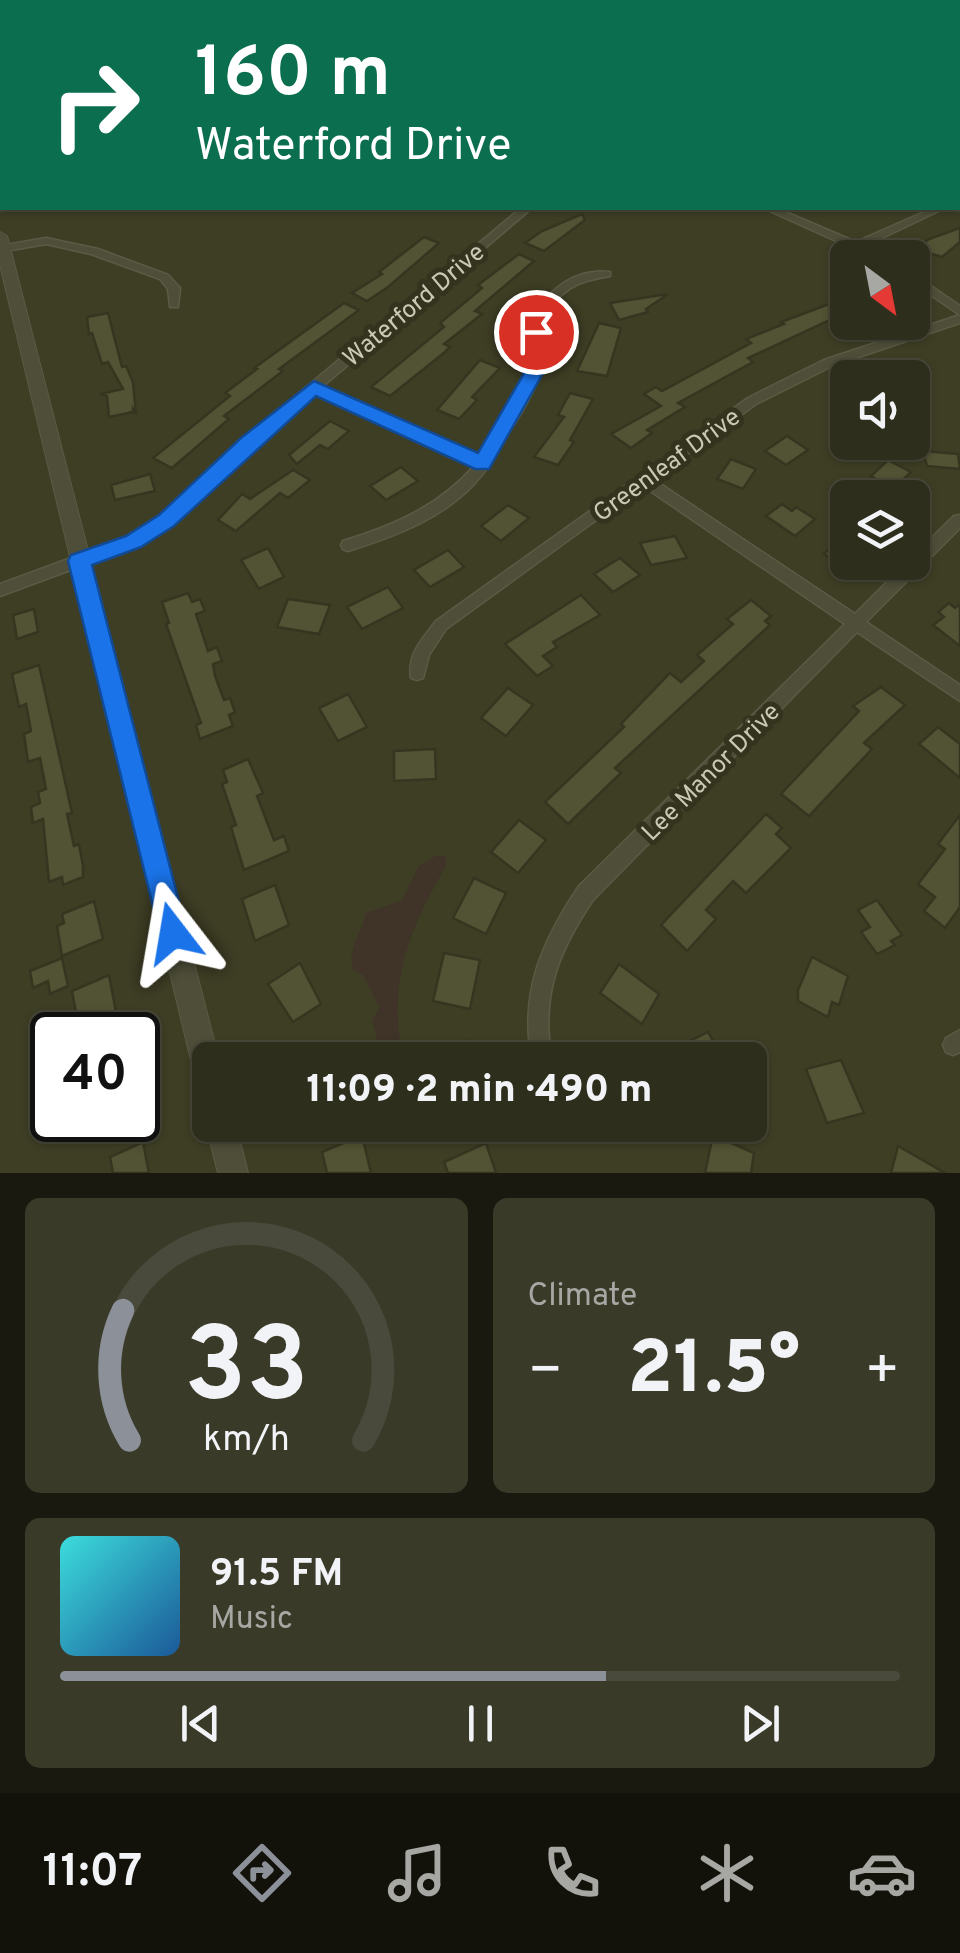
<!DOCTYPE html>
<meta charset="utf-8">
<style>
body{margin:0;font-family:Overpass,sans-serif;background:#3a3a29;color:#f1f3f6;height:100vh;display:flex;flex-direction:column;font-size:38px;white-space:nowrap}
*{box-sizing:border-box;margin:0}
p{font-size:32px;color:#a7a8a3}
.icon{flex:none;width:55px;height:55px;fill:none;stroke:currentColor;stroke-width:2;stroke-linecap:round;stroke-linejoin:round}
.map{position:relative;height:1173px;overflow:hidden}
.drawer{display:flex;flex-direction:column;gap:25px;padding:25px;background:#19190f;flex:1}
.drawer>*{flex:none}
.hud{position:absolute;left:0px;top:0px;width:960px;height:210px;box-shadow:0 2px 8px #0004,0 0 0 2px #494a3b;background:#0b6e4f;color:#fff;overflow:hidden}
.needle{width:65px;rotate:148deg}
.tools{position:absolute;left:830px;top:240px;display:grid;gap:20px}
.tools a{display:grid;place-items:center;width:100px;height:100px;border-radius:15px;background:#2e2e1c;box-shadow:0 2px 8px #0004,0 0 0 2px #494a3b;font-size:50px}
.speed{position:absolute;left:30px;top:1012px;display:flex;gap:20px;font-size:50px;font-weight:700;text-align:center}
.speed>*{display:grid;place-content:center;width:130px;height:130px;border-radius:50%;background:#2e2e1c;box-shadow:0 2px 8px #0004,0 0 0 2px #494a3b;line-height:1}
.speed .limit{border:5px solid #111;border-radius:15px;background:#fff;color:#111}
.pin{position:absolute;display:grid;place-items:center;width:85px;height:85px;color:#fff;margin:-42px;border:5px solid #fff;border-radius:50%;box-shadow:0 2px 10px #0007}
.me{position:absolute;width:110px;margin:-55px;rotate:346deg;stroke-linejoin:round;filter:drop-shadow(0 0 8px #0008)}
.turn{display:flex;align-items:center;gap:35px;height:210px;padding:0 30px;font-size:45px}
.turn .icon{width:130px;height:130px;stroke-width:2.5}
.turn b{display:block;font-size:70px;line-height:85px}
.big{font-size:75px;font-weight:800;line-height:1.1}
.drawer .tile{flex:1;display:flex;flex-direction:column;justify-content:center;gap:15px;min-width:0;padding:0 35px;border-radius:15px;background:#3a3a29}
.drawer .dial{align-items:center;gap:0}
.dial svg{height:260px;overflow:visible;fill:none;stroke:#494a3b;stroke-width:7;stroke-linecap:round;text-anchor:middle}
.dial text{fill:#f1f3f6;stroke:none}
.song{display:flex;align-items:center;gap:30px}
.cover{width:120px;height:120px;border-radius:15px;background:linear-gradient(135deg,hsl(180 70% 55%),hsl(210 70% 35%))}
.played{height:10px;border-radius:5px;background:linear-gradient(90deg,#8c9099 65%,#494a3b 65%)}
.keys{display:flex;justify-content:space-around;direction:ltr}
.heat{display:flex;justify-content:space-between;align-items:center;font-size:55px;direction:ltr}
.drawer .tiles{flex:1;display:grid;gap:25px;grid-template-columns:1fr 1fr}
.tile:last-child{grid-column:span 2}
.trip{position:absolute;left:192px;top:1042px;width:575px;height:100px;border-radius:15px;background:#2e2e1c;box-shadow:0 2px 8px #0004,0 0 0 2px #494a3b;font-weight:800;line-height:100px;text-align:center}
.dock{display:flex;height:160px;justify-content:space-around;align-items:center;background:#12120b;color:#a7a8a3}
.dock .icon{width:70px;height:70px}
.dock .active{color:#8c9099}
.dock b{font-size:45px;color:#f1f3f6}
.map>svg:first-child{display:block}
</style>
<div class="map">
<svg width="960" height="1173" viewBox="0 0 960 1173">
<rect width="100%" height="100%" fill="#3e3e25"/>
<path fill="#3f3427" d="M 437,855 L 446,857 L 446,866 C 409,930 386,986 404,1060 L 383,1060 L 372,1021 L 379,1007 L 363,975 L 353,970 C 347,947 361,935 366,913 L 402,900 L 418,867 Z"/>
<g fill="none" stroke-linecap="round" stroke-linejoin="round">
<g stroke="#3c3c18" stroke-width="2.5">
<polyline points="960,24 960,30"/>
<polyline points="958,40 960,36"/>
</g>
</g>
<g fill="#525234" stroke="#363520" stroke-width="2.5">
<polygon points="582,214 585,220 544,251 525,243 542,231"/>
<polygon points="960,228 960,242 942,257 916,249 929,239"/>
<polygon points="424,237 439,243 388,287 367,301 352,293 382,274 379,272"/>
<polygon points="519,254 534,261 475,311 482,314 444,344 450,347 445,352 390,396 371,387 444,327 440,323 482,288 478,285"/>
<polygon points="668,294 646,309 648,312 619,320 610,303"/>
<polygon points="344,303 359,310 279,369 283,371 224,416 229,419 172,468 153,458 230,396 225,393 257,369 254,368"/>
<polygon points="832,303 845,313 748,358 753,362 678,403 685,407 647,430 652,433 631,448 611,434 661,406 644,394 656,387 662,391 751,343 746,339 784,324 781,322"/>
<polygon points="108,313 122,367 126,366 133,382 136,414 133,409 133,412 109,417 107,396 100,394 123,389 108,362 102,364 92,333 89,334 87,317"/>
<polygon points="599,323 621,328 607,376 577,371"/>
<polygon points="480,360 500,368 472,397 477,400 459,419 437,410"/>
<polygon points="570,393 593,399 570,440 574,442 558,465 534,457 564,417 558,415"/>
<polygon points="330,421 349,431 328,449 320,445 297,464 289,455"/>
<polygon points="787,436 808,450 786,465 765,451"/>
<polygon points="923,451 958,454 960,469 927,466"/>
<polygon points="731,459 756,469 743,489 717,479"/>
<polygon points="888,460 911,472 893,489 871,476"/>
<polygon points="401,467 418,481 386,500 370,486"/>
<polygon points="293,470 310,480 288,498 280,493 236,531 218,520 242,494 250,499"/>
<polygon points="150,474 155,491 115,500 111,485"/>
<polygon points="782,504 792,511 796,507 815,519 795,536 766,516"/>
<polygon points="508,505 529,518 501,541 481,526"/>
<polygon points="848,531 848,569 824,554"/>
<polygon points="675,536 687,558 651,565 640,543"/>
<polygon points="268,548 284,577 259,589 241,560"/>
<polygon points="448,550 464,567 430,587 414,570"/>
<polygon points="620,558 640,575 613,592 594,574"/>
<polygon points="388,587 403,608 362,629 347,607"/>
<polygon points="188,593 192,602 200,599 205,611 196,614 208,651 217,647 222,661 213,664 215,676 224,700 230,698 235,712 229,715 233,726 200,739 196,725 201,723 166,624 169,623 162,602"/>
<polygon points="581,595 600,615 553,642 557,647 543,656 553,666 537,676 505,644"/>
<polygon points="288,599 330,605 319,634 277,627"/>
<polygon points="751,600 771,616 765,621 770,625 615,768 621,773 568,824 545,802 624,727 621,724 670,673 681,682 704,661 697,655 733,624 727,619"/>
<polygon points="949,603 955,608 960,604 960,646 933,625 944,617 938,612"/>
<polygon points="34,609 38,632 17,639 13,615"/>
<polygon points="39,665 72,813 67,814 74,846 79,844 83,866 83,877 63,885 62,877 49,882 43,819 33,823 31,807 40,803 38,792 46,789 40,758 28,762 24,734 31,731 26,704 19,707 12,674"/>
<polygon points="881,687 905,705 864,743 872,749 809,816 781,794 859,711 853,706"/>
<polygon points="508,688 533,705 506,736 481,718"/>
<polygon points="348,694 367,727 338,741 319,708"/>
<polygon points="938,727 960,744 960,778 919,744"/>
<polygon points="435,749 436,779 394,781 394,751"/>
<polygon points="248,759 263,793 257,796 274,840 284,836 289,851 244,870 231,827 236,825 222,784 227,782 223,770"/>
<polygon points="766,814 782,828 776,834 791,848 746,893 733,881 706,910 716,919 687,951 661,925"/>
<polygon points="960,815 960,907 945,928 924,911 935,897 918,884 945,849 938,844"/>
<polygon points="519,820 546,840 518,873 491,852"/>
<polygon points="474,878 506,893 486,934 453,918"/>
<polygon points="275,885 289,925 255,941 242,899"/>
<polygon points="877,900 902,935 891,941 895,945 877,954 861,932 870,927 858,910"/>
<polygon points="94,901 103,939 62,956 57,926 64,923 62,914"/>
<polygon points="444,953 480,960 470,1009 433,1001"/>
<polygon points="812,957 848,976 839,1005 832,1002 828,1017 798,1001 798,990"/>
<polygon points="62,958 68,986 50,994 48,981 33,988 30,971"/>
<polygon points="300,963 321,1004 293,1022 268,984"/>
<polygon points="619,964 659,994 642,1024 600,993"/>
<polygon points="109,975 118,1023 94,1033 92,1023 79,1029 72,991"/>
<polygon points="708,1032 724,1060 680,1060 674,1049"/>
<polygon points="470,1041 471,1060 433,1060 432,1045"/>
<polygon points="841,1060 864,1113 827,1123 806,1069"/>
<polygon points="362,1135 371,1173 327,1173 322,1152"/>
<polygon points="713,1135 754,1153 751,1173 705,1173"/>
<polygon points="143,1142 149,1173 113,1173 110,1157"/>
<polygon points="486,1143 496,1173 448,1173 444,1162"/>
<polygon points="898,1146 945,1173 891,1173"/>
</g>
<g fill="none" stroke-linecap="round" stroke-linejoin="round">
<defs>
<g id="minor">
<polygon points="0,70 2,71 2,75 0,76"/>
<polygon points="960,196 960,203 958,203 958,197"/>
<path d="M 521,208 L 532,208 L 323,386 L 480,457 C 496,431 516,406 526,377 C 531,362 528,346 531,331 C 538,294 573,268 610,272 L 610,276 C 586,280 565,285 551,308 C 538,329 546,352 539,375 C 532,397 519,417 506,437 C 498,450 491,464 481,476 C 448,517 396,536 348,551 L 343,549 L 341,545 L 343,541 C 393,526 439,506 474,466 L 316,393 L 253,446 L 172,525 L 138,545 L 0,596 L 0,584 L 128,537 L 162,517 L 243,440 Z"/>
<polygon points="763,208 776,208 856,242 933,208 945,208 865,246 889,258 874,258"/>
<polygon points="46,238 98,249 168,275 180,288 178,307 170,307 168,289 160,279 91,254 46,244 0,252 0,246"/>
<path d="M 912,273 L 960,306 L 960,323 L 832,366 L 756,404 L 653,479 L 855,614 L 907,562 L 912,562 L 912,557 L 954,516 L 960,515 L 960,528 L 866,622 L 960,685 L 960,701 L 857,632 L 593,900 C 558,952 540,996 552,1060 L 532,1060 C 519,993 542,941 579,886 L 845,624 L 643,486 L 446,629 L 429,655 L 423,678 L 417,680 L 411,678 C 407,655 422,639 436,621 L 748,398 L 824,360 L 960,315 L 912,282 Z"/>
<polygon points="960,1030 960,1052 953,1055 946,1052 943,1045 946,1038"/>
</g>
<g id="tertiary">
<polygon points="528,0 547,0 548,2 531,2"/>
<polygon points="958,98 960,99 960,107 958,106"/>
<polygon points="2,134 2,144 0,145 0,135"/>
<polygon points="0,232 7,236 219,1060 210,1060 210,1095 200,1091 196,1081 0,265"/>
<polygon points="210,1116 210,1125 236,1125 248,1173 218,1173 206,1125"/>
</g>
</defs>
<use href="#minor" stroke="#5b5a45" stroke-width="3"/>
<use href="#tertiary" stroke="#5b5a45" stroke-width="2"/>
<polyline stroke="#574b40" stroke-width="2.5" stroke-dasharray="4 4" stroke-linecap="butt" points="838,0 846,2"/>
<use href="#minor" fill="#4e4e39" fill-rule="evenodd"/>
<use href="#tertiary" fill="#4e4e39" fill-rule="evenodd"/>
</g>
<polygon fill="#1a73e8" stroke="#114b97" stroke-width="2.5" points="536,326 545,332 542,375 489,469 475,469 316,396 174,526 141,547 92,565 187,933 183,943 173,947 162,943 68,561 71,555 126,536 159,515 241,438 314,381 478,453 523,375 527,332"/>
<g text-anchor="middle" stroke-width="10" stroke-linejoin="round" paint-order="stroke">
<g font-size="25" fill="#c9c9b5" stroke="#34331e">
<text transform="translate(413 304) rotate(-40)" y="9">Waterford Drive</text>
<text transform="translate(666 464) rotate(-36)" y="9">Greenleaf Drive</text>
<text transform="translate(710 771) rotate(-45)" y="9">Lee Manor Drive</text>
</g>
</g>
</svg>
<div class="tools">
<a><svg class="needle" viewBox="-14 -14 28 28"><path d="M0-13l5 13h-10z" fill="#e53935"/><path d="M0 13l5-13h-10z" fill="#a7a8a3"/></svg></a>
<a><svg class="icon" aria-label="sound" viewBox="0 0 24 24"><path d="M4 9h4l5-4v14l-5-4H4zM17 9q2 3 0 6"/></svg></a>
<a><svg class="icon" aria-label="layers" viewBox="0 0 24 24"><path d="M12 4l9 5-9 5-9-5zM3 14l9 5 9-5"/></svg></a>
</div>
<div class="speed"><div class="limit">40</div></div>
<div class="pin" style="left:536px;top:332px;background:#d93025"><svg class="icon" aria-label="arrive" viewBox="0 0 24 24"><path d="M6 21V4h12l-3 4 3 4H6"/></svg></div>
<svg class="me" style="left:173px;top:933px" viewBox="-20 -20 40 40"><path d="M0-17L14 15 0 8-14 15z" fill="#1a73e8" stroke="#fff" stroke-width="4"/></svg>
<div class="trip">11:09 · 2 min · 490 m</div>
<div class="hud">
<div class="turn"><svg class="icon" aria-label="right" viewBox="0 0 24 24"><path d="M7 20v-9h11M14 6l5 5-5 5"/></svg><div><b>160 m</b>Waterford Drive</div></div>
</div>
</div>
<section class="drawer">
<div class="tiles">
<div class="tile dial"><svg viewBox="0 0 100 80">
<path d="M14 69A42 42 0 1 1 86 69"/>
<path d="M14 69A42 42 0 0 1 12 29" stroke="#8c9099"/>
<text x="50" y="56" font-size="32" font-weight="700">33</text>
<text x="50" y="72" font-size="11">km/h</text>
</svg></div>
<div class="tile"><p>Climate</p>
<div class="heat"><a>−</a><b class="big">21.5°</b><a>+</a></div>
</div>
<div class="tile">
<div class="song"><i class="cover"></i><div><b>91.5 FM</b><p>Music</p></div></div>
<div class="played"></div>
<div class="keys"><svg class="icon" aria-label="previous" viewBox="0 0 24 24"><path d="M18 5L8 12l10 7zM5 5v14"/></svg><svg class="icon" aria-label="pause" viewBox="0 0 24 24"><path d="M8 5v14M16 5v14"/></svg><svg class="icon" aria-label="next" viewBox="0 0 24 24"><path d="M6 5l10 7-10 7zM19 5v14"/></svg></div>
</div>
</div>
</section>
<nav class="dock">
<b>11:07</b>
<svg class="icon active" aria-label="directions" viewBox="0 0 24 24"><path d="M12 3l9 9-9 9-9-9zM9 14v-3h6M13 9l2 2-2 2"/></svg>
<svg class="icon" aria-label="music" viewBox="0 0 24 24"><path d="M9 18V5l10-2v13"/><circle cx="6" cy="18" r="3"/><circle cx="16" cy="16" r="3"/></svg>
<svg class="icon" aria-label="phone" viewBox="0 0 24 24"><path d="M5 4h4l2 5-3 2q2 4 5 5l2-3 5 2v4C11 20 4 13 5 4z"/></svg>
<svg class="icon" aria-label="climate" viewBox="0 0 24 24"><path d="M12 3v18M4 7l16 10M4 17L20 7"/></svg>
<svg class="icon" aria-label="car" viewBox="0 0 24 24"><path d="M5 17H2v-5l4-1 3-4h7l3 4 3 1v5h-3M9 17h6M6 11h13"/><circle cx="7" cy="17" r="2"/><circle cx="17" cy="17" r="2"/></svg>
</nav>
